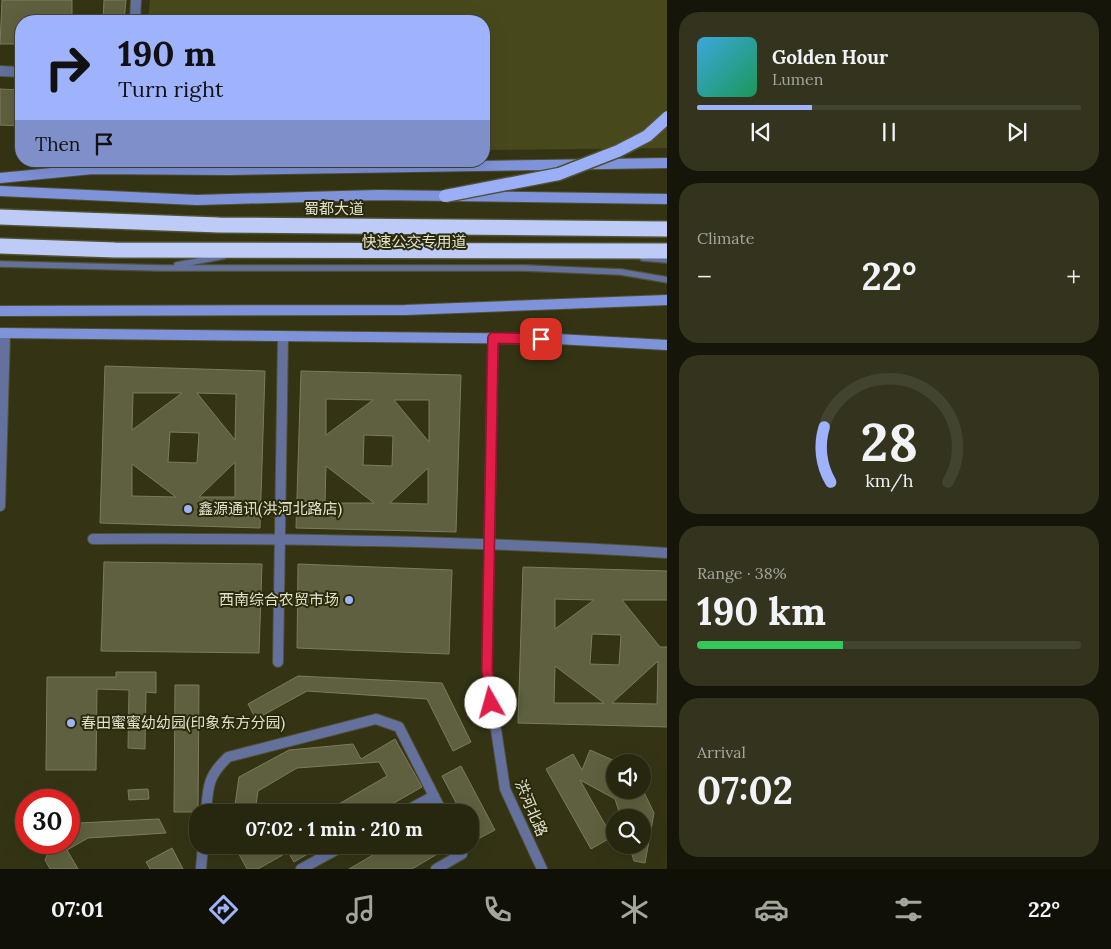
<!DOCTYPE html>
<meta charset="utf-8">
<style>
body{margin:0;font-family:Lora,"Noto Sans SC",serif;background:#33331e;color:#f1f3f6;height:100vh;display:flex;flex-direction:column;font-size:19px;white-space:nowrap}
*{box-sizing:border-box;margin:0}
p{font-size:16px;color:#a4a59f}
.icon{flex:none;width:28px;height:28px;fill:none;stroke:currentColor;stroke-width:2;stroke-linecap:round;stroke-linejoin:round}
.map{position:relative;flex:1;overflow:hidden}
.details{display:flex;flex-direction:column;gap:12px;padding:12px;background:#151509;width:444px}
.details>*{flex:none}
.guide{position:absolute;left:15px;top:15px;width:475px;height:152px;border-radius:20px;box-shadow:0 5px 20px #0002,0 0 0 1px #434430;background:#9fb3fd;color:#111;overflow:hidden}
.buttons{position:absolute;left:606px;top:754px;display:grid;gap:10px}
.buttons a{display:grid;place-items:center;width:45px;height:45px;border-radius:50%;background:#272710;box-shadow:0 5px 20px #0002,0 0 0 1px #434430;font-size:25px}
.speed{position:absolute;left:15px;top:789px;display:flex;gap:10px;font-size:25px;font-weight:700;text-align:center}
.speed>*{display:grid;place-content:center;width:65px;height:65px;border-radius:50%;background:#272710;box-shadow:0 5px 20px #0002,0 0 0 1px #434430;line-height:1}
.speed .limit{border:8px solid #d22;background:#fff;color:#111}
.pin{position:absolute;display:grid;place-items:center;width:42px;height:42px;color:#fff;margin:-21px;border-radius:10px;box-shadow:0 2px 8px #0006}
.me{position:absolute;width:55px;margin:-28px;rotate:353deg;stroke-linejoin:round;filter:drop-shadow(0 0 4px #0008)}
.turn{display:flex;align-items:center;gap:18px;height:105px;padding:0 20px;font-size:22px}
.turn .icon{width:65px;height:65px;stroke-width:2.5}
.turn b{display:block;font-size:35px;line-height:42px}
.then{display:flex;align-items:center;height:48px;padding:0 20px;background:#0003;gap:10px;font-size:19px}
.big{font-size:38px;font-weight:700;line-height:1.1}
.details .card{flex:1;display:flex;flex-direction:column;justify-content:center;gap:8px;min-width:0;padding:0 18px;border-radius:20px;background:#33331e}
.details .dial{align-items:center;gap:0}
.dial svg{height:130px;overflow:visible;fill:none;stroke:#434430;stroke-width:7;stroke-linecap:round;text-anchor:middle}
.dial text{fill:#f1f3f6;stroke:none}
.song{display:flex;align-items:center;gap:15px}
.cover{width:60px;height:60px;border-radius:8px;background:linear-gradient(135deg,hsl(200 70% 55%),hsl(150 70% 35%))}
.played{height:5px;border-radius:2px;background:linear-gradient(90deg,#9fb3fd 30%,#434430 30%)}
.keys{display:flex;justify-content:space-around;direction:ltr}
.heat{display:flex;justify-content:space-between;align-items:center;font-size:28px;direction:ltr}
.charge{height:8px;border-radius:4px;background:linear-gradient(90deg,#34c759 38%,#434430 0)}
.trip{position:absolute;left:189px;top:804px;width:290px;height:50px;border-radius:20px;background:#272710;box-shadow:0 5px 20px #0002,0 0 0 1px #434430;font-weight:700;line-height:50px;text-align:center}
.tab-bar{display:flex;height:80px;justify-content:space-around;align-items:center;background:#101006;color:#a4a59f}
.tab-bar .icon{width:35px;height:35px}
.tab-bar .on{color:#9fb3fd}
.tab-bar b{font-size:22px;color:#f1f3f6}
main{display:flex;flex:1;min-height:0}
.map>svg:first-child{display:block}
</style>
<main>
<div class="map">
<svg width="668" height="869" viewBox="0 0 668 869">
<rect width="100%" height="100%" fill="#343415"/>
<polygon fill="#48491b" points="150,0 667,0 667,148 484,150 484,21 148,21"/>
<g fill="#5f603f" stroke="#7b7c5a" fill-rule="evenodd">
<polygon points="2,0 72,0 72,21 21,21 21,44 0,44"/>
<polygon points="104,0 126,0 124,21 103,21"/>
<polygon points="0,89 21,90 21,126 0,125"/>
<path d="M 105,366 L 265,371 L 260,528 L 100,523 ZM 133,393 L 182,393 L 132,430 ZM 197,393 L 236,394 L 235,440 ZM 170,432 L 199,433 L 197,463 L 168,462 ZM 235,462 L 235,497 L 199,497 ZM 132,464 L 176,497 L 132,496 Z"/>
<path d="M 301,371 L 461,375 L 456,532 L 296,528 ZM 326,399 L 373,400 L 326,435 ZM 394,400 L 429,400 L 429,442 ZM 364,435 L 393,436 L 392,466 L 363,465 ZM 326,466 L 374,503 L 325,503 ZM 428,468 L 428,504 L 390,503 Z"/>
<polygon points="104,562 262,564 259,653 101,651"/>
<polygon points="298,564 452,570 449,654 297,648"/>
<path d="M 523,567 L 668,571 L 668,600 L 622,600 L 660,647 L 668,647 L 668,727 L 518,723 ZM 555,599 L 594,600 L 555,629 ZM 592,634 L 621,635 L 619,665 L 590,664 ZM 658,661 L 657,704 L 612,703 ZM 555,666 L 604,703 L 554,703 Z"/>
<polygon points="116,672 156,672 156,693 146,692 145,749 128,748 129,690 97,689 96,770 46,770 47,677 116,677"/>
<polygon points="298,676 442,683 471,742 453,751 427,699 307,691 256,719 248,704"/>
<polygon points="175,685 199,685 198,812 174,812"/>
<polygon points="395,739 422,787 378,812 325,812 387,776 379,762 297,768 258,791 255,812 234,812 239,777 289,750 353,744 361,759"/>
<polygon points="590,750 615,761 615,790 643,790 654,813 645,863 634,861 629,845 642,845 642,818 621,818 615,799 580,780 612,837 591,849 546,769 573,754 582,770"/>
<polygon points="461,766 495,830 476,840 470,829 470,812 461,812 442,776"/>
<polygon points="148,789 149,799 129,800 128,790"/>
<polygon points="159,819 166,833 88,838 67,850 78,869 50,869 45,860 53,842 69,842 69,829 78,823"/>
<polygon points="234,845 323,845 294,862 288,852 258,869 247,869"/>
<polygon points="390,845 451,845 451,846 412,869 349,869"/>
<polygon points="172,848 183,869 150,869 146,862"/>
</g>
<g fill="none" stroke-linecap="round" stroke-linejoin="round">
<defs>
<g id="lane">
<polyline points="643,258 668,260"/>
<polyline points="0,264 162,268 525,268 621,272 668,280"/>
<polyline points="177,265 224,256"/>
</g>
<g id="street">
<polyline points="135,21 136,0"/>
<polyline points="0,71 21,72"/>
<polyline points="493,338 487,670 505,789 542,869"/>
<polyline points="0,506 5,334"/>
<path d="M 93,539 C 284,538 476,541 668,553"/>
<polyline points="278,662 283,336"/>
<path d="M 206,812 C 208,786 208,776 228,757 L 376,719 L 399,727 L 442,812"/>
<polyline points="404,812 434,796"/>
<polyline points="201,869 203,845"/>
<polyline points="301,869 345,845"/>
<polyline points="436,869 462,854 458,845"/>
</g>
<g id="secondary">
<polyline points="0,178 93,169 229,170 668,163"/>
<polyline points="0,191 197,200 378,195 668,199"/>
<polyline points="0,311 405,310 668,300"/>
<polyline points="0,333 557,339 668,345"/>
</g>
<g id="highway">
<polyline points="0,217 219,225 668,229"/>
<polyline points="0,246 115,250 668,251"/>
</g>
</defs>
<use href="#lane" stroke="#505033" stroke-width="8"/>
<use href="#street" stroke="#505033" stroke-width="12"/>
<use href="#secondary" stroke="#505033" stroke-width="12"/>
<use href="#highway" stroke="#505033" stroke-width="18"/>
<use href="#lane" stroke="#64719d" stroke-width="5.5"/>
<use href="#street" stroke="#64719d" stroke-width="10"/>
<use href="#secondary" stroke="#7f93da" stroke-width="10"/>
<use href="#highway" stroke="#bdcbf6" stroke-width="15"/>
<defs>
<polyline id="primary-bridge" points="445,196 559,174 618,151 647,136 668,117"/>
</defs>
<use href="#primary-bridge" stroke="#505033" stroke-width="15" stroke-linecap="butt"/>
<use href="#primary-bridge" stroke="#9aaff8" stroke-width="12"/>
</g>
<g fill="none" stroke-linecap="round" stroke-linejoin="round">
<defs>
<polyline id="route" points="491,703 487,670 493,338 541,339"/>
</defs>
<use href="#route" stroke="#92132f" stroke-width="12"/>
<use href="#route" stroke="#e11d48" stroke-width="9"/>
</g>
<g fill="#9fb3fd" stroke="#2a2a0a" stroke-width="2">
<circle cx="188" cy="509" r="5"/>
<circle cx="349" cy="600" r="5"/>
<circle cx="71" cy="723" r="5"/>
</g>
<g text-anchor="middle" stroke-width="4" stroke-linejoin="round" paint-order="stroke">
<g font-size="15" fill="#e1e2d0" stroke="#2a2a0a">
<text x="334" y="214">蜀都大道</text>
<text x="414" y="247">快速公交专用道</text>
<text transform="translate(531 808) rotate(67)" y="5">洪河北路</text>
</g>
<g font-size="15" fill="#e1e2d0" stroke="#2a2a0a" text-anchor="start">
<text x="198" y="514">鑫源通讯(洪河北路店)</text>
<text x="339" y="605" text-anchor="end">西南综合农贸市场</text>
<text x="81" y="728">春田蜜蜜幼幼园(印象东方分园)</text>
</g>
</g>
</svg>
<div class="buttons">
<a><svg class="icon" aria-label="sound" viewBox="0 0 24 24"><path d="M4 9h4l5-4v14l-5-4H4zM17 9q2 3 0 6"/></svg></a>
<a><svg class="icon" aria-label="search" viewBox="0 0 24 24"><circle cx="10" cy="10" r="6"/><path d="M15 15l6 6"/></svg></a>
</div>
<div class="speed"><div class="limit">30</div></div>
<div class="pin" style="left:541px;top:339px;background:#d93025"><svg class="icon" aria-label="arrive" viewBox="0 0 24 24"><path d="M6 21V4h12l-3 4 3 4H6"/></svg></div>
<svg class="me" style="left:491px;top:703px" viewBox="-20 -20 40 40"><circle r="19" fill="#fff"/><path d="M0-13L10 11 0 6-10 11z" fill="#e11d48"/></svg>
<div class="trip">07:02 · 1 min · 210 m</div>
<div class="guide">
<div class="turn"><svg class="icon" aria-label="right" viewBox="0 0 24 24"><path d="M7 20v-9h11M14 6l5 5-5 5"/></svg><div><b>190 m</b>Turn right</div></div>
<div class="then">Then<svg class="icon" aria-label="arrive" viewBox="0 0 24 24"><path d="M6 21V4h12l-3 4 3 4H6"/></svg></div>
</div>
</div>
<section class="details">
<div class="card">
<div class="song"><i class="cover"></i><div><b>Golden Hour</b><p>Lumen</p></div></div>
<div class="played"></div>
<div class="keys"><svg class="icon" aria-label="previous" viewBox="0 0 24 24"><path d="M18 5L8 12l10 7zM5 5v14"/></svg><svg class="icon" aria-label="pause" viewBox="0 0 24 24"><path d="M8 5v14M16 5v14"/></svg><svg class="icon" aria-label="next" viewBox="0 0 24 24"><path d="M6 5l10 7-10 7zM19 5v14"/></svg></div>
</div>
<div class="card"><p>Climate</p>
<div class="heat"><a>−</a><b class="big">22°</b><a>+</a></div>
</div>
<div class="card dial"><svg viewBox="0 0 100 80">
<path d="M14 69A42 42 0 1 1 86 69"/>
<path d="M14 69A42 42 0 0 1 10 35" stroke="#9fb3fd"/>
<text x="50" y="56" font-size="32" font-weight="700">28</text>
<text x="50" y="72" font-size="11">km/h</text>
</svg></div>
<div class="card"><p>Range · 38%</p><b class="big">190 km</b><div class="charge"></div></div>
<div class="card"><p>Arrival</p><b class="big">07:02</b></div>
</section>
</main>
<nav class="tab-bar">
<b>07:01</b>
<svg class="icon on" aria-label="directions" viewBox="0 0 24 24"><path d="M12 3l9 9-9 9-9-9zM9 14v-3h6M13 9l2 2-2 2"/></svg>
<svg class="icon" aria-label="music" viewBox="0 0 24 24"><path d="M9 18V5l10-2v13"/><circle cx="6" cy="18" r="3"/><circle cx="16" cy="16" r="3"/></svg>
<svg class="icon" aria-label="phone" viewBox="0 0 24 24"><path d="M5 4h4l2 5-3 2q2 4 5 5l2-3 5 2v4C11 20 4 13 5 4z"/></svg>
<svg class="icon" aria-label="climate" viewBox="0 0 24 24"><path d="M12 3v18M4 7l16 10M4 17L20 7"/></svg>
<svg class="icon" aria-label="car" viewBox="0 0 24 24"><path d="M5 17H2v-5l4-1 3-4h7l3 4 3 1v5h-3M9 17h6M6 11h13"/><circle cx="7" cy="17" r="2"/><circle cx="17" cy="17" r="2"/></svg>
<svg class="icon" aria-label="filters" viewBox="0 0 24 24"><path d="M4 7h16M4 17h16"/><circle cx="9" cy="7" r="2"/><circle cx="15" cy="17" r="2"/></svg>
<b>22°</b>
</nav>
